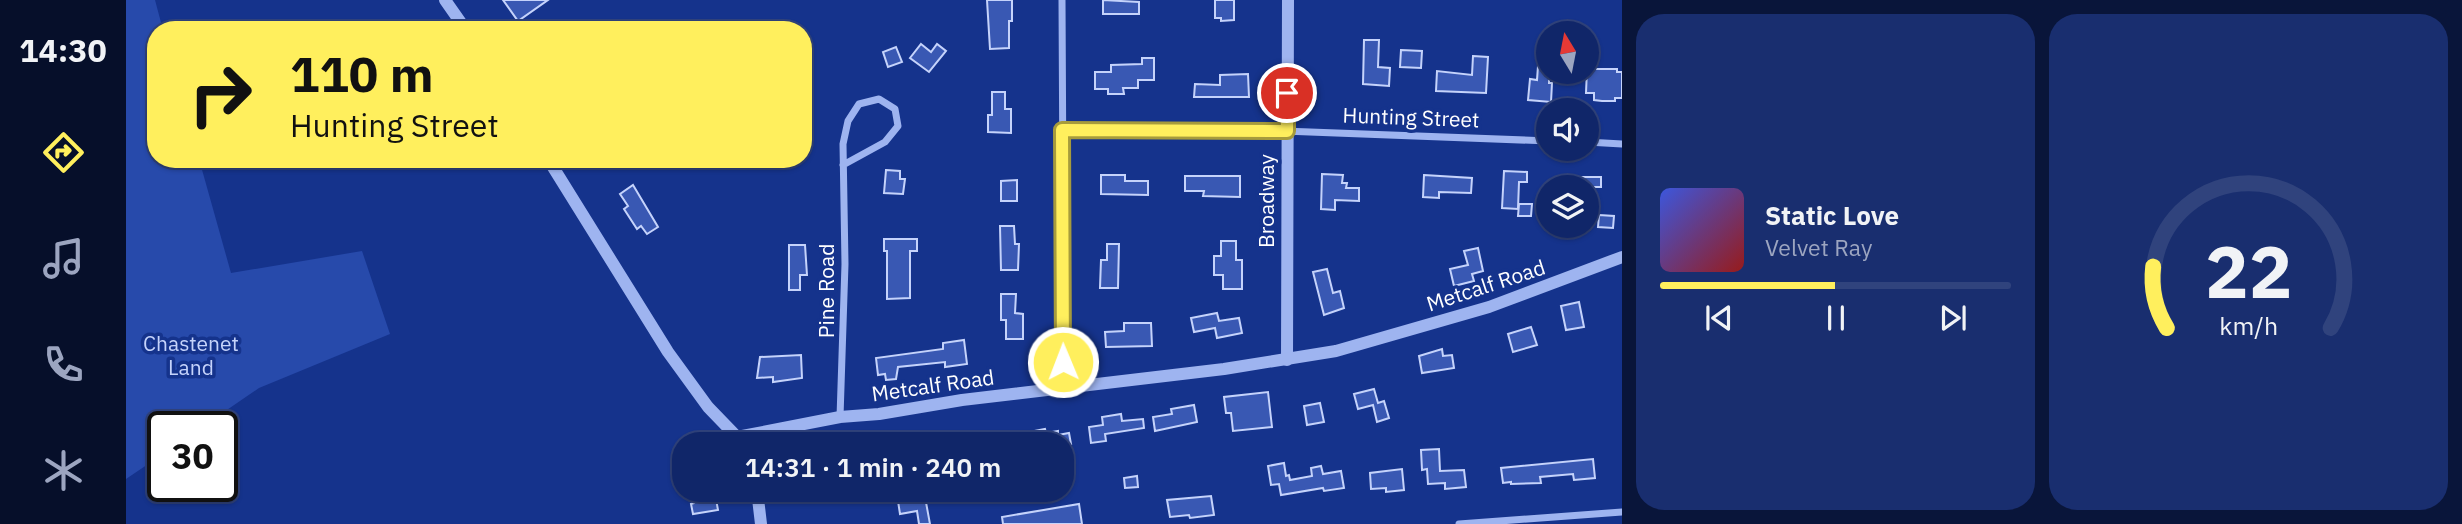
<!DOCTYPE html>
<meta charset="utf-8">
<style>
body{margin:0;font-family:"IBM Plex Sans",sans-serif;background:#192e6f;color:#f1f3f6;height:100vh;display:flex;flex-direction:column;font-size:26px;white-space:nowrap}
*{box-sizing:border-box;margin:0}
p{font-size:23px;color:#9ca5c0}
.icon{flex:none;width:38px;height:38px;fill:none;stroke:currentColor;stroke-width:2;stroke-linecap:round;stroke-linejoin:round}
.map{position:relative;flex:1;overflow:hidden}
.details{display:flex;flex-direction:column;gap:14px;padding:14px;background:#09153a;width:840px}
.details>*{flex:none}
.hud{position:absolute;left:21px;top:21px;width:665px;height:147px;border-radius:28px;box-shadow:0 2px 5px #0004,0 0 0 2px #30437d;background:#ffef5d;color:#111;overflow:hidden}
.needle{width:46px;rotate:350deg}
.fabs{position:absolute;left:1410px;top:21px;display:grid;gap:14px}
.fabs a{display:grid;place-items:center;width:63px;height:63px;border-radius:50%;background:#102669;box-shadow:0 2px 5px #0004,0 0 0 2px #30437d;font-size:35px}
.speed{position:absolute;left:21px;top:411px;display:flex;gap:14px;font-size:35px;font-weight:700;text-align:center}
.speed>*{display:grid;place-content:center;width:91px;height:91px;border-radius:50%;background:#102669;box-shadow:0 2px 5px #0004,0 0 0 2px #30437d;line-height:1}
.speed .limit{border:4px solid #111;border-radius:10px;background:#fff;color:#111}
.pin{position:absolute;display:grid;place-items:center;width:60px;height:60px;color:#fff;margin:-30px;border:4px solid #fff;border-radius:50%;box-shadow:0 2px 7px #0007}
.me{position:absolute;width:77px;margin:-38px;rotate:359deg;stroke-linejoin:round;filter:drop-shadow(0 0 5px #0008)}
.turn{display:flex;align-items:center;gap:24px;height:147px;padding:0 28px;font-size:32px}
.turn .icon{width:91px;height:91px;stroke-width:2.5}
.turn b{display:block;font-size:49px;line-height:60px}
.details .card{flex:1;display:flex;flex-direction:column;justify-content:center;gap:10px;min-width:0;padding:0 24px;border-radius:28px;background:#192e6f}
.details .dial{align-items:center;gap:0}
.dial svg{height:182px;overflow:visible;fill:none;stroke:#30437d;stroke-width:7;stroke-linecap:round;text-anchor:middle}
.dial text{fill:#f1f3f6;stroke:none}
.song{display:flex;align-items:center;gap:21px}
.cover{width:84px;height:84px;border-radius:10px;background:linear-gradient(135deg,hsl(230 70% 55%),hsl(0 70% 35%))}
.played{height:7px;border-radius:4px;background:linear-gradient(90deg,#ffef5d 50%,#30437d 50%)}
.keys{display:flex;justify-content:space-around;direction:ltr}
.details .tiles{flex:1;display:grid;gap:14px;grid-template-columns:repeat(2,1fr)}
.trip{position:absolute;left:546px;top:432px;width:402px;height:70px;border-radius:28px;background:#102669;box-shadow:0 2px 5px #0004,0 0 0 2px #30437d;font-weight:600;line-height:70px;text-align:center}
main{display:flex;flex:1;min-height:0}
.tab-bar{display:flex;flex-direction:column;width:126px;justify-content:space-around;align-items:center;background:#060f2a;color:#9ca5c0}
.tab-bar .icon{width:49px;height:49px}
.tab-bar .on{color:#ffef5d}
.tab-bar b{font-size:32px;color:#f1f3f6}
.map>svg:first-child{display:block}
</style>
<main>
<nav class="tab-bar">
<b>14:30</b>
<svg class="icon on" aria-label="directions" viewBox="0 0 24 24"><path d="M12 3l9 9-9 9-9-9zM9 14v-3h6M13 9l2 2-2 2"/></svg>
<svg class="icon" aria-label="music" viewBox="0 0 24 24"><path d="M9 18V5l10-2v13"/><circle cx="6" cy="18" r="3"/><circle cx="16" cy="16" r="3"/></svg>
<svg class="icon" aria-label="phone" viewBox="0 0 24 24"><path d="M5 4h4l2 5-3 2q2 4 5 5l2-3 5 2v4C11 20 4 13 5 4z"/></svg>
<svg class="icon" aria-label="climate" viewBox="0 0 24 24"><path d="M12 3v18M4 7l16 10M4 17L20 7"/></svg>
</nav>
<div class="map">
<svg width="1496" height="524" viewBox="0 0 1496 524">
<rect width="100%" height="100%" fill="#15338c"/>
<polygon fill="#274aab" points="0,0 29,0 37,30 30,30 30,159 73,159 105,273 236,251 264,334 133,388 76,427 37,427 37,454 0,479"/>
<g fill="#3958b3" stroke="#c5d3fb" stroke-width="2">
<polygon points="377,0 422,0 392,21"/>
<polygon points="861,0 886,0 886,21 883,21 883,48 864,49"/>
<polygon points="977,0 1013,2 1013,14 977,14"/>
<polygon points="1089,0 1108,0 1108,20 1095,21 1095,18 1089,18"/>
<polygon points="1414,38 1423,38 1423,83 1426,83 1425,102 1402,100 1404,79 1411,80"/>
<polygon points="1238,40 1253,40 1252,67 1264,68 1263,86 1237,84"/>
<polygon points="795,44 805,52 811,44 820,51 803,72 784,58"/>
<polygon points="770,47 776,62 762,67 757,52"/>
<polygon points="1275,50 1296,51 1295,68 1274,67"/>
<polygon points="1347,56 1362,57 1360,93 1310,91 1311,71 1346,75"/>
<polygon points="1016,58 1028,58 1028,80 1012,80 1012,88 997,88 998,94 982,94 982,89 969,89 969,72 985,72 985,65 1016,64"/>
<polygon points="1461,69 1491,69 1491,72 1496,72 1496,98 1489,98 1489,101 1476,101 1468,100 1468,93 1460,93"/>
<polygon points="1122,74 1123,97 1068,97 1069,84 1094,85 1094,75"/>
<polygon points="866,92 879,92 879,109 885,109 885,133 862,132 862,115 866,115"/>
<polygon points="760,170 774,171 774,179 779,179 777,194 758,193"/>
<polygon points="1378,171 1401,172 1401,182 1393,182 1392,209 1376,208"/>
<polygon points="1196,174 1217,175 1216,183 1221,183 1220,188 1233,188 1233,201 1209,200 1209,210 1195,209"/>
<polygon points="975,175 999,175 999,181 1022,181 1022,195 975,194"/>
<polygon points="1298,175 1346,178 1345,193 1313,192 1313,198 1297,197"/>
<polygon points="1059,176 1114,176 1114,197 1077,196 1078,191 1059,191"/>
<polygon points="1441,177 1475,177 1475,187 1440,187"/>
<polygon points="891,180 891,201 875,201 875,181"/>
<polygon points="507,185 532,227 521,234 515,226 511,229 498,209 502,206 494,194"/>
<polygon points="1393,204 1406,204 1405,216 1392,216"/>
<polygon points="1473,215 1488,216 1487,228 1472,227"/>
<polygon points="874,226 888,226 889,244 893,244 892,270 875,270"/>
<polygon points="758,239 791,239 791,251 784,251 784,298 761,299 761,251 758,251"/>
<polygon points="1095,241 1110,241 1110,260 1116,260 1116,289 1097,289 1097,275 1088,275 1088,256 1095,256"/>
<polygon points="981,244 993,244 992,288 974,288 975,260 981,260"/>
<polygon points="663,245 679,245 681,275 674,275 674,290 663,290"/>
<polygon points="1352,248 1357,271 1346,274 1348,281 1328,286 1324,269 1342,265 1338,251"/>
<polygon points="1201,269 1207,293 1214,291 1218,308 1198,315 1187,272"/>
<polygon points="875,294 890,294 889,313 897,314 897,339 880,339 880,320 875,320"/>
<polygon points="1453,302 1458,327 1440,330 1435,306"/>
<polygon points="1091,313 1093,321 1113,318 1116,333 1091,338 1089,328 1068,332 1065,318"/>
<polygon points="998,323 1025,323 1026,346 980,347 979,332 998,331"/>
<polygon points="1405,327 1411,345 1387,352 1382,334"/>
<polygon points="838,340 841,364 819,367 819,362 772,367 770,379 760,380 759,374 752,375 750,358 817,349 817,343"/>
<polygon points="1316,349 1317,356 1326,355 1328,368 1296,373 1293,356"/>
<polygon points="675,355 676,378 647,382 647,377 631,378 634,357"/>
<polygon points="1248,389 1252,403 1258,401 1263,418 1251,422 1247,405 1232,409 1228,394"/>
<polygon points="1142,392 1146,427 1107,431 1105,413 1100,413 1098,397"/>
<polygon points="1194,403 1198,422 1181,425 1178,406"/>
<polygon points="1068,405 1071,422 1029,431 1027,417 1046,414 1045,409"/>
<polygon points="995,414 996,421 1017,419 1018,428 979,434 980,441 965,443 963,427 977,425 976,417"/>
<polygon points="919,429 920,433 932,431 932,435 943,433 945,444 891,444 891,439 904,437 903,432"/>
<polygon points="1313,449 1314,471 1338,470 1340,487 1319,489 1319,483 1302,484 1301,469 1296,470 1295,450"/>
<polygon points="1467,459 1469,478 1448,480 1447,474 1414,477 1415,483 1385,484 1385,482 1377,483 1375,468"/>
<polygon points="1158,463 1160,476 1163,475 1164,480 1186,476 1185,468 1195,466 1197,474 1215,471 1218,488 1198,491 1197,488 1155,495 1153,484 1145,485 1142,466"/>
<polygon points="1276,469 1278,490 1260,492 1260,488 1245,489 1244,473"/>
<polygon points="1011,476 1012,487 999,488 998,478"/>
<polygon points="566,490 583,490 585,500 590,499 592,510 567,514 565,504 568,503"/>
<polygon points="798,491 799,497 804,524 793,524 791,511 774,514 772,501 789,498 789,493"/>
<polygon points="1085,496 1088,515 1064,518 1063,515 1044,517 1041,500"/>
<polygon points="953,504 956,524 877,524 876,517"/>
</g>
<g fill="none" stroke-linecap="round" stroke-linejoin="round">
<g stroke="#9eb4f0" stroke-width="7">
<polyline points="936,0 938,388"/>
<polyline points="936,130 1107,129 1423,141"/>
<polyline points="1461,142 1496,144"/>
<polyline points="714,417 719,264 717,144 722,121 733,104 753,99 769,109 772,126 759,142 717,165"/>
<polyline points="1333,524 1496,512"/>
</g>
<g stroke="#9eb4f0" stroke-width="12">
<polyline points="319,0 340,30"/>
<polyline points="422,159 542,352 582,407 611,437 614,444"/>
<polyline points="1161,360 1162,0"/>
<polyline points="611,437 714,417 753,414 836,400 1098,369 1210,351 1363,307 1496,257"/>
<polyline points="631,490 635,524"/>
</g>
</g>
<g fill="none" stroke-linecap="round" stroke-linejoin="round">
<defs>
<polyline id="route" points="937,362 936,130 1161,131 1161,93"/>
</defs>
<use href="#route" stroke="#a69b3c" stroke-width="18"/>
<use href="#route" stroke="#ffef5d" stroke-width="12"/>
</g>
<g text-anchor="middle" stroke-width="7" stroke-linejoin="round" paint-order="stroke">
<g font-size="21" fill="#fff" stroke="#15338c">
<text transform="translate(1285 118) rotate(2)" y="7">Hunting Street</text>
<text transform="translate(1141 201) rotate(-90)" y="7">Broadway</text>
<text transform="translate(1360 286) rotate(-18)" y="7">Metcalf Road</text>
<text transform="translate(701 291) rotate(-90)" y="7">Pine Road</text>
<text transform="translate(807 386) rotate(-8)" y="7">Metcalf Road</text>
</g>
<g font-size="21" fill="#c5d3fb" stroke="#15338c">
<text x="65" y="351">Chastenet<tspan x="65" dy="24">Land</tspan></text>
</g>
</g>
</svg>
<div class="fabs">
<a><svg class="needle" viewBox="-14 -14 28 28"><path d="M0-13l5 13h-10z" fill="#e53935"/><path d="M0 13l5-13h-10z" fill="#9ca5c0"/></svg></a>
<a><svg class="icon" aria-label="sound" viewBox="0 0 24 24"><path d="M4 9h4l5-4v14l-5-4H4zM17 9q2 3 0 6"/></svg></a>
<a><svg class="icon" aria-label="layers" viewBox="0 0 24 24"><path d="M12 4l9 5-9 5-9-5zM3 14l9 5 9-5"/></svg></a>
</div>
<div class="speed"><div class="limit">30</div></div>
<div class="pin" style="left:1161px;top:93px;background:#d93025"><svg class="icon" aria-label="arrive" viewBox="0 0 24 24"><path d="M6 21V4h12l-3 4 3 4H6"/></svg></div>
<svg class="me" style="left:937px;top:362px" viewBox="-20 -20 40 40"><circle r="17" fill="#ffef5d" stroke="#fff" stroke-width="3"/><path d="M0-11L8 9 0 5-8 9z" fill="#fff"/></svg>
<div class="trip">14:31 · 1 min · 240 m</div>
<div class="hud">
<div class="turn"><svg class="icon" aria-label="right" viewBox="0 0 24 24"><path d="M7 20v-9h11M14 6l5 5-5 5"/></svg><div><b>110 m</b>Hunting Street</div></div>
</div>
</div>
<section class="details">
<div class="tiles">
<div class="card">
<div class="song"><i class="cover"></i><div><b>Static Love</b><p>Velvet Ray</p></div></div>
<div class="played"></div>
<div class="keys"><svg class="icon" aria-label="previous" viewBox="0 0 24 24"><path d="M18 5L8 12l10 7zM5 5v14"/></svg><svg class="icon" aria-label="pause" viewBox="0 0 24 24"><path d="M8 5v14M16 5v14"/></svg><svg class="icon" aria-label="next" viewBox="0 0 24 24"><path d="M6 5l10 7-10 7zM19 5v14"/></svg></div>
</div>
<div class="card dial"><svg viewBox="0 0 100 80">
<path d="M14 69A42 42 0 1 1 86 69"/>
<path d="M14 69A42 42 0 0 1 8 42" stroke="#ffef5d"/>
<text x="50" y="56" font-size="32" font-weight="700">22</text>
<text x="50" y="72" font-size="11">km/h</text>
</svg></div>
</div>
</section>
</main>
